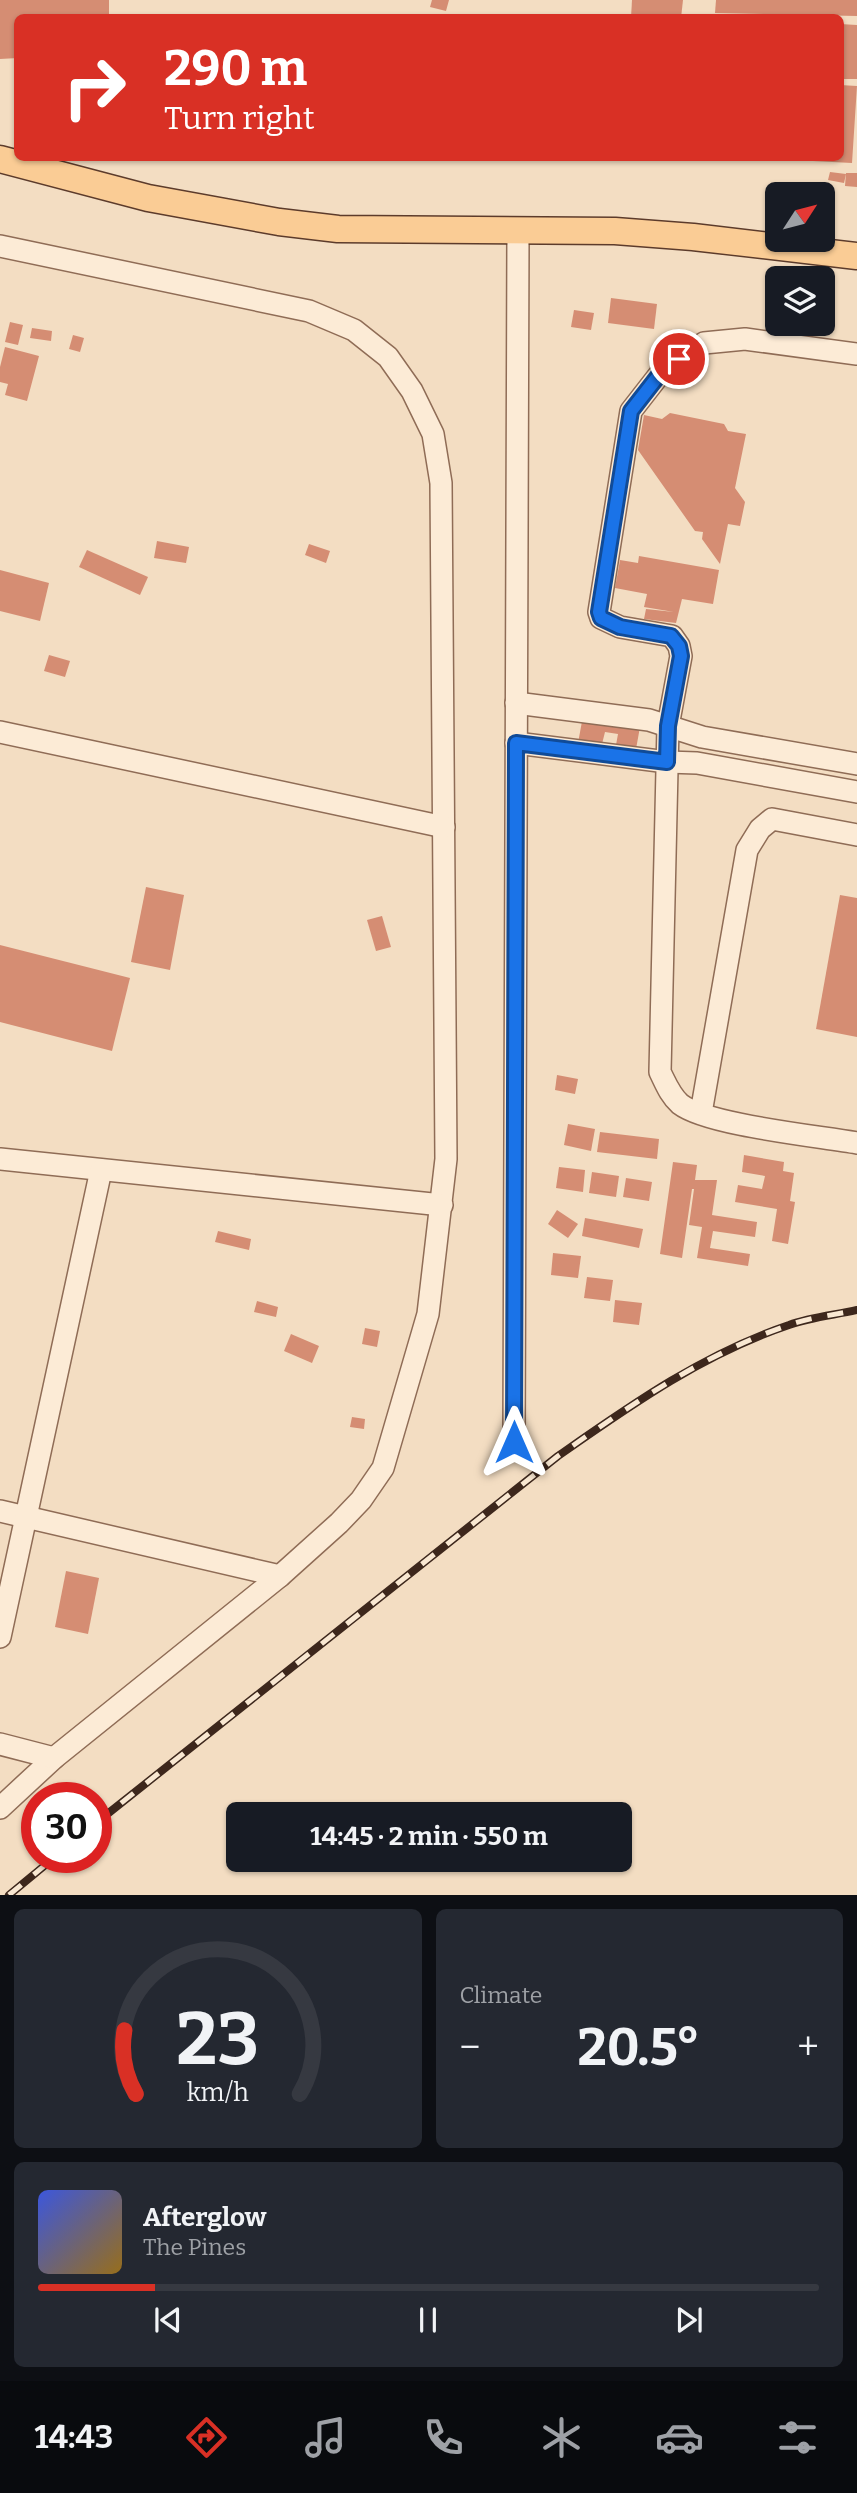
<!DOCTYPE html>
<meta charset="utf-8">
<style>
body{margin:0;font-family:Bitter,serif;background:#242831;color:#f1f3f6;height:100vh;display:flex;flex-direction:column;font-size:26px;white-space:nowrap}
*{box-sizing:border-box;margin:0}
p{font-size:23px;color:#9ea1a6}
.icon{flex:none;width:38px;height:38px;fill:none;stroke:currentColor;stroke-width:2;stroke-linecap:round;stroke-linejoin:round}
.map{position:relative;height:1895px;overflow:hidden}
.side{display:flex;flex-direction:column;gap:14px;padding:14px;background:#0d0f14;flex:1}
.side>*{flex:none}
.banner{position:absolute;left:14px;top:14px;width:830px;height:147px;border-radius:10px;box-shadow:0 2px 5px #0004;background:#d93025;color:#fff;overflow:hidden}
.needle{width:46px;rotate:54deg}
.buttons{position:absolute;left:765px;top:182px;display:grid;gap:14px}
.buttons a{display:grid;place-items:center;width:70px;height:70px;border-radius:10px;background:#171b24;box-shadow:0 2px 5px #0004;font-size:35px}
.speed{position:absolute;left:21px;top:1782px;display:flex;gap:14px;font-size:35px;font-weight:700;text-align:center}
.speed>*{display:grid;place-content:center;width:91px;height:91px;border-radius:50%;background:#171b24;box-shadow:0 2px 5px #0004;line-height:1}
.speed .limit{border:10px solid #d22;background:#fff;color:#111}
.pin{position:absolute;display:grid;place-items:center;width:60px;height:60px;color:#fff;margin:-30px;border:4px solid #fff;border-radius:50%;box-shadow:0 2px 7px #0007}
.me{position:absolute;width:77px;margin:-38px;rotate:0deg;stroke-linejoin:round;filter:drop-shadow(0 0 5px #0008)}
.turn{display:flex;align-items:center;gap:24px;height:147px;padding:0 35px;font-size:32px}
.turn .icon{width:91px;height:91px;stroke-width:2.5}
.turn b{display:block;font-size:49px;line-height:60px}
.big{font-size:52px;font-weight:700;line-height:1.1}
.side .card{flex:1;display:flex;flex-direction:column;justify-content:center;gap:10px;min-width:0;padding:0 24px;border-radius:10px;background:#242831}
.side .dial{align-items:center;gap:0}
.dial svg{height:182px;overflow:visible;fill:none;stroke:#363941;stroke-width:7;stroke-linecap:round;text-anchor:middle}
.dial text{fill:#f1f3f6;stroke:none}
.song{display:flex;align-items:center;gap:21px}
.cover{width:84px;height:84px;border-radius:10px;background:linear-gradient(135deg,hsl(230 70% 55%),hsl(40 70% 35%))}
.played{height:7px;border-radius:4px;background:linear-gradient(90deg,#d93025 15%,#363941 15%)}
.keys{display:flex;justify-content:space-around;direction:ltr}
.heat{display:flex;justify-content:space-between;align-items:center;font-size:38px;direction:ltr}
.side .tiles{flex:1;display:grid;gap:14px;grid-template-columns:1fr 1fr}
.card:last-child{grid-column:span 2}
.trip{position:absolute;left:226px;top:1802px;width:406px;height:70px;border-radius:10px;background:#171b24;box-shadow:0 2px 5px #0004;font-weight:700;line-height:70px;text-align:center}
.tab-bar{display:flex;height:112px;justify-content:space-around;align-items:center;background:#090b0e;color:#9ea1a6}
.tab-bar .icon{width:49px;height:49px}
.tab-bar .active{color:#d93025}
.tab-bar b{font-size:32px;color:#f1f3f6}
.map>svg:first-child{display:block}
</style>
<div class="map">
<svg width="857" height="1895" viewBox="0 0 857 1895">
<rect width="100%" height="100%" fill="#f3ddc2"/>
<g fill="#d58d73">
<polygon points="0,0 109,0 109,18 18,18 18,58 0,59"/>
<polygon points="432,0 449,0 446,11 430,7"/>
<polygon points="632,0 683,0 681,18 631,18"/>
<polygon points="716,0 857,0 857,16 715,13"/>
<polygon points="840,24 857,25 857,79 840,79"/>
<polygon points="840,85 857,86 852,163 793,160 793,158 840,158"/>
<polygon points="830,172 846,174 844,183 828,180"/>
<polygon points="846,173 857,173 857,187 845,186"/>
<polygon points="611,298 657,304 654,329 608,323"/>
<polygon points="574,310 594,313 591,330 571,327"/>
<polygon points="10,322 23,325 18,345 5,342"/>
<polygon points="32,328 52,331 51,341 30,338"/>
<polygon points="73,335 84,338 80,352 69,349"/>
<polygon points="5,347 39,356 27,401 5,395 8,384 0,382 0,367"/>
<polygon points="670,413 724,424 728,431 746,434 735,488 745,502 740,526 728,524 720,564 702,539 703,532 695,531 638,450 644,415 662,419"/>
<polygon points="157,541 189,547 186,563 154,558"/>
<polygon points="309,544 330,551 326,563 305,555"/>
<polygon points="87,550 148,577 140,595 79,567"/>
<polygon points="639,556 719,570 713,604 682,599 676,623 644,619 646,609 674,612 644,607 647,594 615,588 620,560 638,563"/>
<polygon points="0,570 49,583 40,621 0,611"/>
<polygon points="49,655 70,661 65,677 44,671"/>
<polygon points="583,716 640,727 636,749 616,745 618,734 605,732 601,748 578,743"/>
<polygon points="146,887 184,895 170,970 131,962"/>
<polygon points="840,895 857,898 857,1037 816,1029"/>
<polygon points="382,916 391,947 376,951 367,920"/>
<polygon points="0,945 130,978 112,1051 0,1022"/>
<polygon points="557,1075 578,1079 575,1094 555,1090"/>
<polygon points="568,1124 595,1129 591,1151 564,1145"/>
<polygon points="600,1132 659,1139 657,1159 597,1152"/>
<polygon points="744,1155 784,1162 783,1171 794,1173 790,1201 795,1202 788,1244 772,1241 777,1209 735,1202 738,1185 762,1189 765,1176 742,1172"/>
<polygon points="673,1162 697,1165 695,1180 717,1180 712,1215 757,1222 755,1237 713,1231 710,1248 750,1254 748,1266 697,1258 702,1227 689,1225 694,1189 692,1189 682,1258 660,1254"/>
<polygon points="559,1167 585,1170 583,1192 556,1188"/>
<polygon points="592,1172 619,1176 616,1197 589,1193"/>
<polygon points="626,1178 652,1182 649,1201 623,1197"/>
<polygon points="557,1210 578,1224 568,1238 548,1224"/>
<polygon points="585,1218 643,1229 639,1248 582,1236"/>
<polygon points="218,1231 251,1239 249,1250 215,1242"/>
<polygon points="553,1253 581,1256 578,1278 551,1275"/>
<polygon points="587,1277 613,1280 610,1301 584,1298"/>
<polygon points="615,1300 642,1303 639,1325 613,1322"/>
<polygon points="257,1301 278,1307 276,1317 254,1312"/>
<polygon points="365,1328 380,1331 377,1347 362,1344"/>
<polygon points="291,1334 319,1346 312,1363 284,1351"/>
<polygon points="352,1417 365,1419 364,1429 350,1427"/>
<polygon points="66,1571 99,1578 88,1634 55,1627"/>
</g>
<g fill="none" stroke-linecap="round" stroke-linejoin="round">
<defs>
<g id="minor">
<polyline points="0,246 309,311 354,330 388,357 412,391 433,434 441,483 446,1159 428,1314 383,1468 361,1500 339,1523 280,1576 54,1758 0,1808"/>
<path d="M 857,354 L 745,339 L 704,343 L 659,375 L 631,411 L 599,612 L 601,618 L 620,627 L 672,636 L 679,646 L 681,656 L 668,726 L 660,1072 C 666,1084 670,1095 680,1104 C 707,1125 818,1136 857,1143"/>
<polyline points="516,703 649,720 702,737 857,764"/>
<polyline points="0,732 444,827"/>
<polyline points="516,743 667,762 697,763 857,792"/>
<polyline points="701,1113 747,850 760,829 772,819 857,835"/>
<polyline points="0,1159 442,1205"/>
<polyline points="514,1442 518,232"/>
<polyline points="0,1511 280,1576"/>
<polyline points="0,1637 101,1170"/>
<polyline points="0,1744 54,1758"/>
</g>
<polyline id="major" points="0,159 148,198 279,222 338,229 615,231 693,237 857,256"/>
</defs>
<use href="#minor" stroke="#8f6c56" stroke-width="24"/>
<use href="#major" stroke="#5c3b2b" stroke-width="29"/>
<use href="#minor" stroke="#fcebd6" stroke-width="21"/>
<use href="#major" stroke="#facc95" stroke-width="26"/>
<defs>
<g id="rail">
<path d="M 96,1823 L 558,1456 C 631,1405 703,1354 789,1325 C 811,1317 835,1315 857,1310"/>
<polyline points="9,1895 55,1857"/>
</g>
</defs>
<use href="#rail" stroke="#3d271c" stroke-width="8"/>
<use href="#rail" stroke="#f9e8d2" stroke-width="5" stroke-dasharray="16" stroke-linecap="butt"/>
</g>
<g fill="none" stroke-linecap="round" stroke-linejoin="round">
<defs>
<polyline id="route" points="514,1442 516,743 667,762 668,726 681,656 679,646 671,636 620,627 601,618 599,612 631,411 659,375 679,359"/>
</defs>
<use href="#route" stroke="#114b97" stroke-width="18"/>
<use href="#route" stroke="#1a73e8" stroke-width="12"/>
</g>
</svg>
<div class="buttons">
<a><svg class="needle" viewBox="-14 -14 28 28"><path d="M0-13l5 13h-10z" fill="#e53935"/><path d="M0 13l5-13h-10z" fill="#9ea1a6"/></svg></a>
<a><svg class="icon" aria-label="layers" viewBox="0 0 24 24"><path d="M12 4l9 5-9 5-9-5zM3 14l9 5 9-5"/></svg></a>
</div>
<div class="speed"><div class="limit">30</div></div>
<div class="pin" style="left:679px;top:359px;background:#d93025"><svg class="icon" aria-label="arrive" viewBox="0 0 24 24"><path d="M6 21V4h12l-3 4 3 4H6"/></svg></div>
<svg class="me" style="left:514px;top:1442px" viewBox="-20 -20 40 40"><path d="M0-17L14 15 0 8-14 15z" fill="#1a73e8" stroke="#fff" stroke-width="4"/></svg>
<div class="trip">14:45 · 2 min · 550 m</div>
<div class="banner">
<div class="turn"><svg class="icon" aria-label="right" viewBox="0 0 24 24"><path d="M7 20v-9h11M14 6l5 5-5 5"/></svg><div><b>290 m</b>Turn right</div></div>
</div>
</div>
<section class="side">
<div class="tiles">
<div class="card dial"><svg viewBox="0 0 100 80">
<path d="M14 69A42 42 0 1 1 86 69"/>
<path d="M14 69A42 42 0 0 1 9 41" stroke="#d93025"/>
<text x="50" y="56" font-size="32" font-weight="700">23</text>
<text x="50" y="72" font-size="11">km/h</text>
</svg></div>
<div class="card"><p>Climate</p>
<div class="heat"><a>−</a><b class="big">20.5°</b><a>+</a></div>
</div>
<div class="card">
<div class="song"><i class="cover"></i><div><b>Afterglow</b><p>The Pines</p></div></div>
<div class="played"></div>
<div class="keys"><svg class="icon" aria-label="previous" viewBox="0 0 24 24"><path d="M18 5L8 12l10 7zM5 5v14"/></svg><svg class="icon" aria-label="pause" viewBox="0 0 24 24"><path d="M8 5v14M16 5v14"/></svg><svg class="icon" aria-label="next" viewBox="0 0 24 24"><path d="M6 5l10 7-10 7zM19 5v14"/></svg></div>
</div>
</div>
</section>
<nav class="tab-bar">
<b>14:43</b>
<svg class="icon active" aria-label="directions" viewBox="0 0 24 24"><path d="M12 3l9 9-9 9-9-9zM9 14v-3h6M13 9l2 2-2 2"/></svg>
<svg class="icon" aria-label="music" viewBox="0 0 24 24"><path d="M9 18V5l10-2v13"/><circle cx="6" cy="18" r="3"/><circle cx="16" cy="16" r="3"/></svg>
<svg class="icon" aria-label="phone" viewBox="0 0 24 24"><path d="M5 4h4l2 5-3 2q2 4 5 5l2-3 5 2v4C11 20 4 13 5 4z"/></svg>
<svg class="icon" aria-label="climate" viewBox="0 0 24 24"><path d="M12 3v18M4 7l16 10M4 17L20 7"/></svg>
<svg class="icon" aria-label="car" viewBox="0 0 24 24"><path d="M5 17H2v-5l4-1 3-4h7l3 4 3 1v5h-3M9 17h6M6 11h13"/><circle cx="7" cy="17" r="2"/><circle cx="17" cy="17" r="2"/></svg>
<svg class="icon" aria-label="filters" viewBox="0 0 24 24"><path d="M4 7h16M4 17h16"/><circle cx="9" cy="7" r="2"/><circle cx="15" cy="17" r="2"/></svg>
</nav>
